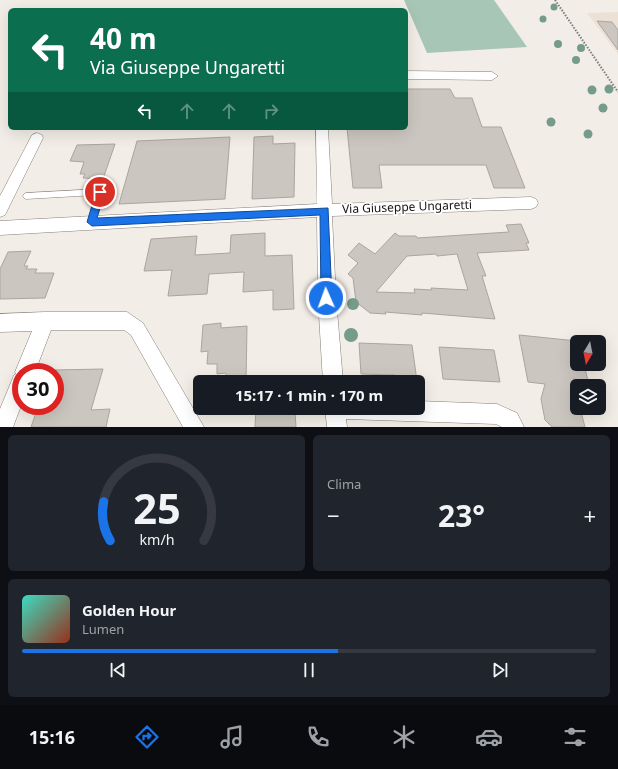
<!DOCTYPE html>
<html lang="it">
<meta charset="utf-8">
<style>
body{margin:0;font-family:"Noto Sans",sans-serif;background:#20242c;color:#f1f3f6;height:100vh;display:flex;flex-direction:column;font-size:15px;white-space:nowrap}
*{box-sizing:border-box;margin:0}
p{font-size:13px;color:#9ea1a6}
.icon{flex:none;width:22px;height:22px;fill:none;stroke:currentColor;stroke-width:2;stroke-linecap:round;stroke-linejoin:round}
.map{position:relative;height:427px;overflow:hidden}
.details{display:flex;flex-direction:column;gap:8px;padding:8px;background:#0d0f14;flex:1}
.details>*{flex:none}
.guide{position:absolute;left:8px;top:8px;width:400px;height:122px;border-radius:6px;box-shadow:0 4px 16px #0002;background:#0b6e4f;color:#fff;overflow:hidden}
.needle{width:26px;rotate:190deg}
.tools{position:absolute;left:570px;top:335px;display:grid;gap:8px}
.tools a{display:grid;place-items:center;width:36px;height:36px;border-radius:6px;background:#171b24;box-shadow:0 4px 16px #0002;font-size:20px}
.speed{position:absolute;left:12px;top:363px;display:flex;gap:8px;font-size:20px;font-weight:700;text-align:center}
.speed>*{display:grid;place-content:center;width:52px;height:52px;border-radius:50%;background:#171b24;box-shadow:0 4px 16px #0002;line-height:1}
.speed .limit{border:6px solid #d22;background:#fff;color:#111}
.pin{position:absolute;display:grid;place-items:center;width:34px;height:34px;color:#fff;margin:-17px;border:2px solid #fff;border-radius:50%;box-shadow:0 1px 4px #0007}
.me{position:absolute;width:44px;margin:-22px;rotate:358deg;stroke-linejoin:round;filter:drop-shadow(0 0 3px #0008)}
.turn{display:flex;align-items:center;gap:14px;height:84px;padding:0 16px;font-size:18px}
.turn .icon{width:52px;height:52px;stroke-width:2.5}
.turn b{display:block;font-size:28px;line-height:34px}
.lanes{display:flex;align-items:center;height:38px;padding:0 16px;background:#0003;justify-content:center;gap:20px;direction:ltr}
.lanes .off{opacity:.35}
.big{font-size:30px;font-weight:700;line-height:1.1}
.details .widget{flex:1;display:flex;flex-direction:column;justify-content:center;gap:6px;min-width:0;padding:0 14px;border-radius:6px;background:#20242c}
.details .dial{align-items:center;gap:0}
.dial svg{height:104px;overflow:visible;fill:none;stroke:#363941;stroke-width:7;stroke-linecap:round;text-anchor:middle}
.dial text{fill:#f1f3f6;stroke:none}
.song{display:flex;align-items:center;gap:12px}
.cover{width:48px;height:48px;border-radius:6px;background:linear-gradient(135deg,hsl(170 70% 55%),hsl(10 70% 35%))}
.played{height:4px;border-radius:2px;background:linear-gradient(90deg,#1a73e8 55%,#363941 55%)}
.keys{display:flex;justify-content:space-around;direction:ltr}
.heat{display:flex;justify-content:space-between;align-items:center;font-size:22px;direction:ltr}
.details .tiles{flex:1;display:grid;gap:8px;grid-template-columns:1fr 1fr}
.widget:last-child{grid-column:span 2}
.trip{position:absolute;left:193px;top:375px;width:232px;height:40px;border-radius:6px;background:#171b24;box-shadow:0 4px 16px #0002;font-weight:700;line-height:40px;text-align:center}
.dock{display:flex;height:64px;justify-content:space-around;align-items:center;background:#090b0e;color:#9ea1a6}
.dock .icon{width:28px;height:28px}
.dock .selected{color:#1a73e8}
.dock b{font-size:18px;color:#f1f3f6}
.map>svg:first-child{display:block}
</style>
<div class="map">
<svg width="618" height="427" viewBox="0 0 618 427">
<rect width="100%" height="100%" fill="#f3ede7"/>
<polygon fill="#ede1d5" points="618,12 618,54 587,13"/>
<polygon fill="#a7c6b6" points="404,0 494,0 527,47 427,53"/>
<g fill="#ccc6c0" stroke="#aba59f" fill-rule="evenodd">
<polygon points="597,21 612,22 618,30 618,50"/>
<polygon points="406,89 450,89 455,98 472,98 482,127 501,127 525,188 494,188 486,165 379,165 382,188 353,188 347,128 406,128"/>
<polygon points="273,136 273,144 295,143 294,197 252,199 254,137"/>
<polygon points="230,137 225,199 119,204 137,141"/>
<polygon points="115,144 103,179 83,178 85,174 80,174 84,162 70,161 77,145"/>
<path d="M 521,224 L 529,243 L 526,243 L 529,250 L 477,253 L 486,276 L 482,276 L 495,319 L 422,313 L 422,315 L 385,312 L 386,314 L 370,313 L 356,302 L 353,278 L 348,274 L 358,263 L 348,255 L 359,243 L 375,254 L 395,233 L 399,236 L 416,236 L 417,238 L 509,232 L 506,225 ZM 436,254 L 437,256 L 457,254 L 468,290 L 431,288 L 432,290 L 414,289 L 415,293 L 376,292 L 407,256 Z"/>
<polygon points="265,233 265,256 292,255 294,309 273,310 273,290 243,292 244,272 209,274 207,294 168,296 172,270 144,271 151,239 197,236 195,255 230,253 231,235"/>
<polygon points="31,251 24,266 28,266 26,269 37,269 35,273 54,273 45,298 0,299 0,269 8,252"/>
<polygon points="221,323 221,328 247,326 246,382 226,382 226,373 217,374 217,364 207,364 208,351 201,352 203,325"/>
<polygon points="519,335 577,341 577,364 584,364 588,381 573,379 577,397 577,408 580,408 585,427 552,427 545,420 541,399 545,384 528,382"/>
<polygon points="359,343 412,345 417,381 396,380 395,375 361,374"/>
<polygon points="439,347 494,350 500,382 443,379"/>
<polygon points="103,369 91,410 110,409 106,427 31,427 38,407 55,406 55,370"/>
<polygon points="256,408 291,408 291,412 295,412 296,427 255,427"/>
</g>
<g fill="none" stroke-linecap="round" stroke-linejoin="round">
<defs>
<polygon id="service" points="100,189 102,190 103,192 96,222 95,224 92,225 89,224 88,222 96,195 26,199 24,198 23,196 24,194 26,193"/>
<g id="minor">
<polygon points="406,71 492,72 498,76 492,80 406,79"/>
<polygon points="316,128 328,128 332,204 531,197 536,199 538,203 536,207 531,209 332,216 336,298 343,382 323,382 318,298 317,217 0,235 0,221 317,204"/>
<polygon points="37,133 42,135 43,138 5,215 0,217 0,196 32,135"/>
<polygon points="45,312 127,312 143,323 204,427 183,427 131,335 124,330 51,330 35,372 21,372 21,406 13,427 0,427 0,409 14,375 16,374 15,372 32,331 0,332 0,314"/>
<polygon points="418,401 497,404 517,413 524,427 502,427 496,424 346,419 347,427 327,427 325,408 418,408"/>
</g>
</defs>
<use href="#service" stroke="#847e79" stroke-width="1"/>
<use href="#minor" stroke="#847e79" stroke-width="1"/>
<polyline stroke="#7f7c78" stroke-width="2" stroke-dasharray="1.5 1.5" stroke-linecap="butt" points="555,0 618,92"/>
<use href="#service" fill="#fff" fill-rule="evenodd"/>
<use href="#minor" fill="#fff" fill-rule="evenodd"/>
</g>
<g fill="#759b8b">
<circle cx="554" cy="7" r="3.5"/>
<circle cx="543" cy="19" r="3.5"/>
<circle cx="558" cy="44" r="4"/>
<circle cx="581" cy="48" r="4"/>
<circle cx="576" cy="60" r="4"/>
<circle cx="609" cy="89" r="4.5"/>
<circle cx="592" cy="90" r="4.5"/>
<circle cx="603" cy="108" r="4.5"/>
<circle cx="551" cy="122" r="4.5"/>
<circle cx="588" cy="134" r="4.5"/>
<circle cx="353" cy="304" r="6"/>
<circle cx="351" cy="335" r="7"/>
</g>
<polygon fill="#1a73e8" stroke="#114b97" points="100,189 105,192 97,218 328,208 332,298 330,302 326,303 323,302 321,298 320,215 92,226 87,222 96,192"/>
<g text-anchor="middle" stroke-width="3.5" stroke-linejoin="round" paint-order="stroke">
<g font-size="12" fill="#161412" stroke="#fff">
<text transform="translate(407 207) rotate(-2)" y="4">Via Giuseppe Ungaretti</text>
</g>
</g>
</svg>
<div class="tools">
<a><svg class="needle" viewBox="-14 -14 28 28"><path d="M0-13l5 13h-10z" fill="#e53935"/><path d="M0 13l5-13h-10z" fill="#9ea1a6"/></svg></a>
<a><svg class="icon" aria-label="layers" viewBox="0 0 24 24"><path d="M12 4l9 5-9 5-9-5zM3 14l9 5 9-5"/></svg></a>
</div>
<div class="speed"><div class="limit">30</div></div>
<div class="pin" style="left:100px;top:192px;background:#d93025"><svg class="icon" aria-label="arrive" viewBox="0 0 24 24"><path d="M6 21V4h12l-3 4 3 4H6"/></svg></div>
<svg class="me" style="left:326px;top:298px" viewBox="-20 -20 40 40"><circle r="17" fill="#1a73e8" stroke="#fff" stroke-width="3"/><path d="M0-11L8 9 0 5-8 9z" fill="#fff"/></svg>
<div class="trip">15:17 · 1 min · 170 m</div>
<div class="guide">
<div class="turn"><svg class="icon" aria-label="left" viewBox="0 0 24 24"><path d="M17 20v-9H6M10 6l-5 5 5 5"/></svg><div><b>40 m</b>Via Giuseppe Ungaretti</div></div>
<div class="lanes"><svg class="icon" aria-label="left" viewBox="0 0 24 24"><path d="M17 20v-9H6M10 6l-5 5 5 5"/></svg><svg class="icon off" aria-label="ahead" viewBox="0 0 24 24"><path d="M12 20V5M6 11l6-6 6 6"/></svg><svg class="icon off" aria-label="ahead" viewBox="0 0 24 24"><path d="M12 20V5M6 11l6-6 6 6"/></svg><svg class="icon off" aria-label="right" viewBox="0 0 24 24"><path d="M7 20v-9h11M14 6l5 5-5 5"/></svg></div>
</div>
</div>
<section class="details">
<div class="tiles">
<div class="widget dial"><svg viewBox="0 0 100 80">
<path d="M14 69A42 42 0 1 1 86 69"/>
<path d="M14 69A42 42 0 0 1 9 39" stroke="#1a73e8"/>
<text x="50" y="56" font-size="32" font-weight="700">25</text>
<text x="50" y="72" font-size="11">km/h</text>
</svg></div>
<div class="widget"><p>Clima</p>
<div class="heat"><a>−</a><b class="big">23°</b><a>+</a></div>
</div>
<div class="widget">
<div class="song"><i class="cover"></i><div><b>Golden Hour</b><p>Lumen</p></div></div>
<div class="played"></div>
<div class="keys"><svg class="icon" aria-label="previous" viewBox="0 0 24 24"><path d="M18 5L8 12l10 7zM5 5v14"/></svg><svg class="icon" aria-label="pause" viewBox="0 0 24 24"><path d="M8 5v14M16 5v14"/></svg><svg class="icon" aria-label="next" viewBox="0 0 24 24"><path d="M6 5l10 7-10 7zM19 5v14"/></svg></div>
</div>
</div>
</section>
<nav class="dock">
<b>15:16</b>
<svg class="icon selected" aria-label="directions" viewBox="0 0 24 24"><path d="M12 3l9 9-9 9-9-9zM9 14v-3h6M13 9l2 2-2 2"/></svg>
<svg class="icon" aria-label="music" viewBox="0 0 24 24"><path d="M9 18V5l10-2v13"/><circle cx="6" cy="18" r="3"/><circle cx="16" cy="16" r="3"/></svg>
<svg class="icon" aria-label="phone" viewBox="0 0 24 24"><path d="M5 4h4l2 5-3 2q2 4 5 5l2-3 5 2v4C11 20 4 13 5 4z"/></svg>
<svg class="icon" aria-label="climate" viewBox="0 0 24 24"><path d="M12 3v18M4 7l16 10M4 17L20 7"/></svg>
<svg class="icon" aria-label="car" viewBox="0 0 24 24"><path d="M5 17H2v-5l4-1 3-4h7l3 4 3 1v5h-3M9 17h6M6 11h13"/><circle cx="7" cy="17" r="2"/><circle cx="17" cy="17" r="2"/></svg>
<svg class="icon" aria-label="filters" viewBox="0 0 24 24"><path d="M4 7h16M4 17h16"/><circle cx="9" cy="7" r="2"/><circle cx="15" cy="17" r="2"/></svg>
</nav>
